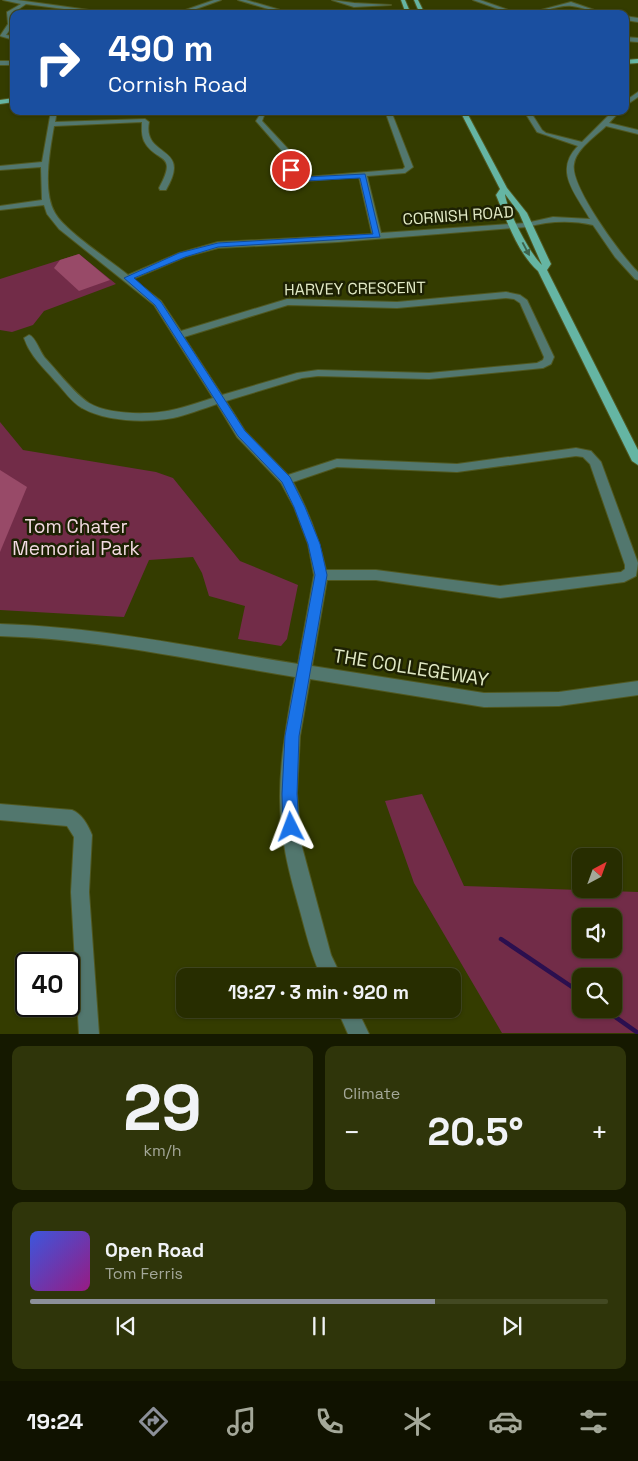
<!DOCTYPE html>
<meta charset="utf-8">
<style>
body{margin:0;font-family:"Space Grotesk",sans-serif;background:#2f350a;color:#f1f3f6;height:100vh;display:flex;flex-direction:column;font-size:19px;white-space:nowrap}
*{box-sizing:border-box;margin:0}
p{font-size:16px;color:#a4a899}
.icon{flex:none;width:28px;height:28px;fill:none;stroke:currentColor;stroke-width:2;stroke-linecap:round;stroke-linejoin:round}
.map{position:relative;height:1034px;overflow:hidden}
.panel{display:flex;flex-direction:column;gap:12px;padding:12px;background:#151900;flex:1}
.panel>*{flex:none}
.hud{position:absolute;left:10px;top:10px;width:619px;height:105px;border-radius:10px;box-shadow:0 1px 4px #0004,0 0 0 1px #434922;background:#1a4fa0;color:#fff;overflow:hidden}
.needle{width:32px;rotate:41deg}
.buttons{position:absolute;left:572px;top:848px;display:grid;gap:10px}
.buttons a{display:grid;place-items:center;width:50px;height:50px;border-radius:10px;background:#272d00;box-shadow:0 1px 4px #0004,0 0 0 1px #434922;font-size:25px}
.speed{position:absolute;left:15px;top:952px;display:flex;gap:10px;font-size:25px;font-weight:700;text-align:center}
.speed>*{display:grid;place-content:center;width:65px;height:65px;border-radius:50%;background:#272d00;box-shadow:0 1px 4px #0004,0 0 0 1px #434922;line-height:1}
.speed .limit{border:2px solid #111;border-radius:8px;background:#fff;color:#111}
.pin{position:absolute;display:grid;place-items:center;width:42px;height:42px;color:#fff;margin:-21px;border:2px solid #fff;border-radius:50%;box-shadow:0 1px 5px #0007}
.me{position:absolute;width:55px;margin:-28px;rotate:357deg;stroke-linejoin:round;filter:drop-shadow(0 0 4px #0008)}
.turn{display:flex;align-items:center;gap:18px;height:105px;padding:0 15px;font-size:22px}
.turn .icon{width:65px;height:65px;stroke-width:2.5}
.turn b{display:block;font-size:35px;line-height:42px}
.big{font-size:38px;font-weight:700;line-height:1.1}
.panel .widget{flex:1;display:flex;flex-direction:column;justify-content:center;gap:8px;min-width:0;padding:0 18px;border-radius:10px;background:#2f350a}
.panel .dial{align-items:center;gap:0}
.dial b{font-size:65px;line-height:1}
.song{display:flex;align-items:center;gap:15px}
.cover{width:60px;height:60px;border-radius:8px;background:linear-gradient(135deg,hsl(230 70% 55%),hsl(310 70% 35%))}
.played{height:5px;border-radius:2px;background:linear-gradient(90deg,#8c9099 70%,#434922 70%)}
.keys{display:flex;justify-content:space-around;direction:ltr}
.heat{display:flex;justify-content:space-between;align-items:center;font-size:28px;direction:ltr}
.panel .tiles{flex:1;display:grid;gap:12px;grid-template-columns:1fr 1fr}
.widget:last-child{grid-column:span 2}
.trip{position:absolute;left:176px;top:968px;width:285px;height:50px;border-radius:10px;background:#272d00;box-shadow:0 1px 4px #0004,0 0 0 1px #434922;font-weight:700;line-height:50px;text-align:center}
.tab-bar{display:flex;height:80px;justify-content:space-around;align-items:center;background:#101200;color:#a4a899}
.tab-bar .icon{width:35px;height:35px}
.tab-bar .active{color:#8c9099}
.tab-bar b{font-size:22px;color:#f1f3f6}
.map>svg:first-child{display:block}
</style>
<div class="map">
<svg width="638" height="1034" viewBox="0 0 638 1034">
<rect width="100%" height="100%" fill="#343c00"/>
<g fill="#722c48" fill-rule="evenodd">
<polygon points="79,254 116,284 44,311 33,325 12,332 0,330 0,279"/>
<polygon points="0,422 23,450 156,472 173,478 240,561 298,585 287,639 281,646 238,639 245,606 209,596 202,573 193,557 149,560 124,617 0,610"/>
<path d="M 422,794 L 464,886 L 638,892 L 638,1033 L 502,1033 L 414,883 L 385,801 ZM 614,916 L 614,949 L 581,949 L 581,916 ZM 614,976 L 614,1009 L 581,1009 L 581,976 Z"/>
</g>
<g fill="#984a68">
<polygon points="79,254 110,280 79,291 54,268 60,260"/>
<polygon points="0,470 27,487 0,552"/>
</g>
<g fill="none" stroke-linecap="round" stroke-linejoin="round">
<g stroke="#2b0f4f" stroke-width="4.5">
<polyline points="501,939 581,993"/>
<polyline points="604,1009 638,1033"/>
</g>
<defs>
<g id="minor">
<polygon points="3,0 17,0 118,14 102,14 26,4 13,13 14,24 6,35 14,36 14,40 0,36 8,24 7,12 21,4"/>
<polygon points="214,0 221,0 182,14 174,14"/>
<polygon points="238,0 246,0 294,14 285,14"/>
<polygon points="332,0 354,3 391,5 354,7"/>
<polygon points="473,0 480,0 520,14 512,14"/>
<path d="M 571,2 L 606,14 C 594,14 584,7 572,6 C 559,4 540,14 526,14 Z"/>
<polygon points="625,16 638,18 638,22 625,20"/>
<polygon points="625,37 638,38 638,42 625,41"/>
<rect x="0" y="61" width="14" height="4"/>
<polygon points="638,92 638,97 625,106 625,101"/>
<path d="M 51,111 L 57,111 L 55,122 L 145,119 L 149,122 C 142,159 193,144 166,190 L 160,190 L 159,188 C 179,151 156,164 144,141 C 141,134 142,128 142,122 L 54,126 C 50,150 42,191 55,213 C 65,231 110,260 128,275 L 179,253 L 218,242 L 372,234 L 359,177 L 305,181 L 290,177 L 283,152 L 256,121 L 261,113 L 265,113 L 262,121 L 290,151 L 296,174 L 306,177 L 403,169 L 405,167 L 385,111 L 391,111 L 413,167 L 405,173 L 367,176 L 381,233 L 526,223 L 553,217 L 590,219 C 576,194 553,171 578,146 L 537,132 L 524,111 L 530,111 L 542,130 L 546,133 L 582,142 L 613,111 L 620,111 L 609,123 L 638,130 L 638,134 L 606,126 C 596,136 576,149 574,164 C 569,185 622,257 638,272 L 638,280 L 635,279 L 615,257 L 593,225 C 571,220 549,221 527,227 L 338,242 L 218,248 L 185,257 L 133,279 L 161,301 L 181,331 L 287,299 L 397,302 L 506,292 L 520,295 L 527,300 L 554,357 L 551,364 L 543,368 L 429,379 L 318,376 L 302,378 L 226,401 L 245,431 L 288,475 L 337,459 L 457,464 L 576,448 L 591,451 L 601,462 L 638,563 L 636,576 L 624,582 L 500,598 L 376,580 L 327,580 L 312,666 L 484,693 L 559,692 L 638,681 L 638,695 L 559,706 L 484,707 L 310,679 L 300,736 L 297,793 L 301,843 L 331,955 L 341,976 L 321,976 C 311,955 306,933 300,911 C 294,889 287,866 284,844 C 274,789 285,731 295,677 C 197,661 100,639 0,636 L 0,624 C 100,627 199,648 298,664 L 314,575 L 308,544 L 294,507 L 281,483 L 237,437 L 217,404 C 202,409 187,415 173,418 C 146,423 106,422 82,408 C 71,402 64,390 55,381 C 43,367 30,356 24,338 L 29,335 C 36,337 40,353 46,359 C 58,372 75,394 89,403 C 109,415 150,415 172,410 C 186,407 199,402 213,398 L 154,305 L 59,229 L 47,214 L 44,205 L 0,210 L 0,206 L 42,200 L 41,167 L 0,170 L 0,166 L 42,162 ZM 506,298 L 514,299 L 520,303 L 544,357 L 543,360 L 537,363 L 429,373 L 318,370 L 297,373 L 222,395 L 184,337 L 288,305 L 397,308 ZM 576,456 L 583,457 L 590,464 L 625,565 L 625,569 L 621,572 L 500,586 L 376,570 L 326,570 C 319,538 308,510 293,482 L 337,467 L 457,472 Z"/>
<path d="M 0,804 L 72,810 C 82,814 88,825 92,835 L 89,892 L 99,1034 L 79,1034 L 71,892 L 74,837 L 67,826 L 0,820 Z"/>
<polygon points="337,1009 357,1009 369,1034 348,1034"/>
</g>
<g id="major">
<polygon points="401,0 405,0 411,14 406,14"/>
<polygon points="414,0 418,0 425,14 420,14"/>
<polygon points="638,59 638,63 625,64 625,60"/>
<polygon points="14,98 14,102 0,104 0,100"/>
<path d="M 460,111 L 466,111 L 507,188 L 527,213 L 551,264 L 547,270 L 638,450 L 638,465 L 632,461 L 538,271 C 517,252 507,221 496,195 L 500,189 ZM 505,194 L 519,213 L 542,265 C 530,254 506,208 505,194 Z"/>
</g>
</defs>
<use href="#minor" stroke="#505820" stroke-width="2"/>
<use href="#major" stroke="#505820" stroke-width="2"/>
<use href="#minor" fill="#52776e" fill-rule="evenodd"/>
<use href="#major" fill="#65b5a3" fill-rule="evenodd"/>
</g>
<defs><path id="oneway-solid" d="M-6-.8H1V-3.2L6.5 0L1 3.2V.8H-6Z" transform="scale(1.25)"/></defs>
<use fill="#3d644b" href="#oneway-solid" transform="translate(526 249) rotate(62)"/>
<polygon fill="#1a73e8" stroke="#114b97" points="291,168 300,176 305,177 365,174 380,237 218,247 185,257 134,278 161,302 245,431 290,477 305,507 320,544 327,575 299,736 297,794 299,827 297,832 291,835 286,832 283,827 282,794 285,736 315,575 308,544 294,507 282,482 238,436 155,305 124,278 179,253 218,243 373,234 360,178 305,181 295,179 288,170"/>
<g text-anchor="middle" stroke-width="5" stroke-linejoin="round" paint-order="stroke">
<g font-size="16" fill="#e1e9c5" stroke="#1d2103">
<text transform="translate(458 215) rotate(-4)" y="6">CORNISH ROAD</text>
<text transform="translate(355 288) rotate(-1)" y="6">HARVEY CRESCENT</text>
</g>
<g font-size="19" fill="#f3dbe2" stroke="#1d2103">
<text x="76" y="533">Tom Chater<tspan x="76" dy="22">Memorial Park</tspan></text>
</g>
<g font-size="19" fill="#e1e9c5" stroke="#1d2103">
<text transform="translate(411 667) rotate(9)" y="7">THE COLLEGEWAY</text>
</g>
</g>
</svg>
<div class="buttons">
<a><svg class="needle" viewBox="-14 -14 28 28"><path d="M0-13l5 13h-10z" fill="#e53935"/><path d="M0 13l5-13h-10z" fill="#a4a899"/></svg></a>
<a><svg class="icon" aria-label="sound" viewBox="0 0 24 24"><path d="M4 9h4l5-4v14l-5-4H4zM17 9q2 3 0 6"/></svg></a>
<a><svg class="icon" aria-label="search" viewBox="0 0 24 24"><circle cx="10" cy="10" r="6"/><path d="M15 15l6 6"/></svg></a>
</div>
<div class="speed"><div class="limit">40</div></div>
<div class="pin" style="left:291px;top:170px;background:#d93025"><svg class="icon" aria-label="arrive" viewBox="0 0 24 24"><path d="M6 21V4h12l-3 4 3 4H6"/></svg></div>
<svg class="me" style="left:291px;top:827px" viewBox="-20 -20 40 40"><path d="M0-17L14 15 0 8-14 15z" fill="#1a73e8" stroke="#fff" stroke-width="4"/></svg>
<div class="trip">19:27 · 3 min · 920 m</div>
<div class="hud">
<div class="turn"><svg class="icon" aria-label="right" viewBox="0 0 24 24"><path d="M7 20v-9h11M14 6l5 5-5 5"/></svg><div><b>490 m</b>Cornish Road</div></div>
</div>
</div>
<section class="panel">
<div class="tiles">
<div class="widget dial"><b>29</b><p>km/h</p></div>
<div class="widget"><p>Climate</p>
<div class="heat"><a>−</a><b class="big">20.5°</b><a>+</a></div>
</div>
<div class="widget">
<div class="song"><i class="cover"></i><div><b>Open Road</b><p>Tom Ferris</p></div></div>
<div class="played"></div>
<div class="keys"><svg class="icon" aria-label="previous" viewBox="0 0 24 24"><path d="M18 5L8 12l10 7zM5 5v14"/></svg><svg class="icon" aria-label="pause" viewBox="0 0 24 24"><path d="M8 5v14M16 5v14"/></svg><svg class="icon" aria-label="next" viewBox="0 0 24 24"><path d="M6 5l10 7-10 7zM19 5v14"/></svg></div>
</div>
</div>
</section>
<nav class="tab-bar">
<b>19:24</b>
<svg class="icon active" aria-label="directions" viewBox="0 0 24 24"><path d="M12 3l9 9-9 9-9-9zM9 14v-3h6M13 9l2 2-2 2"/></svg>
<svg class="icon" aria-label="music" viewBox="0 0 24 24"><path d="M9 18V5l10-2v13"/><circle cx="6" cy="18" r="3"/><circle cx="16" cy="16" r="3"/></svg>
<svg class="icon" aria-label="phone" viewBox="0 0 24 24"><path d="M5 4h4l2 5-3 2q2 4 5 5l2-3 5 2v4C11 20 4 13 5 4z"/></svg>
<svg class="icon" aria-label="climate" viewBox="0 0 24 24"><path d="M12 3v18M4 7l16 10M4 17L20 7"/></svg>
<svg class="icon" aria-label="car" viewBox="0 0 24 24"><path d="M5 17H2v-5l4-1 3-4h7l3 4 3 1v5h-3M9 17h6M6 11h13"/><circle cx="7" cy="17" r="2"/><circle cx="17" cy="17" r="2"/></svg>
<svg class="icon" aria-label="filters" viewBox="0 0 24 24"><path d="M4 7h16M4 17h16"/><circle cx="9" cy="7" r="2"/><circle cx="15" cy="17" r="2"/></svg>
</nav>
